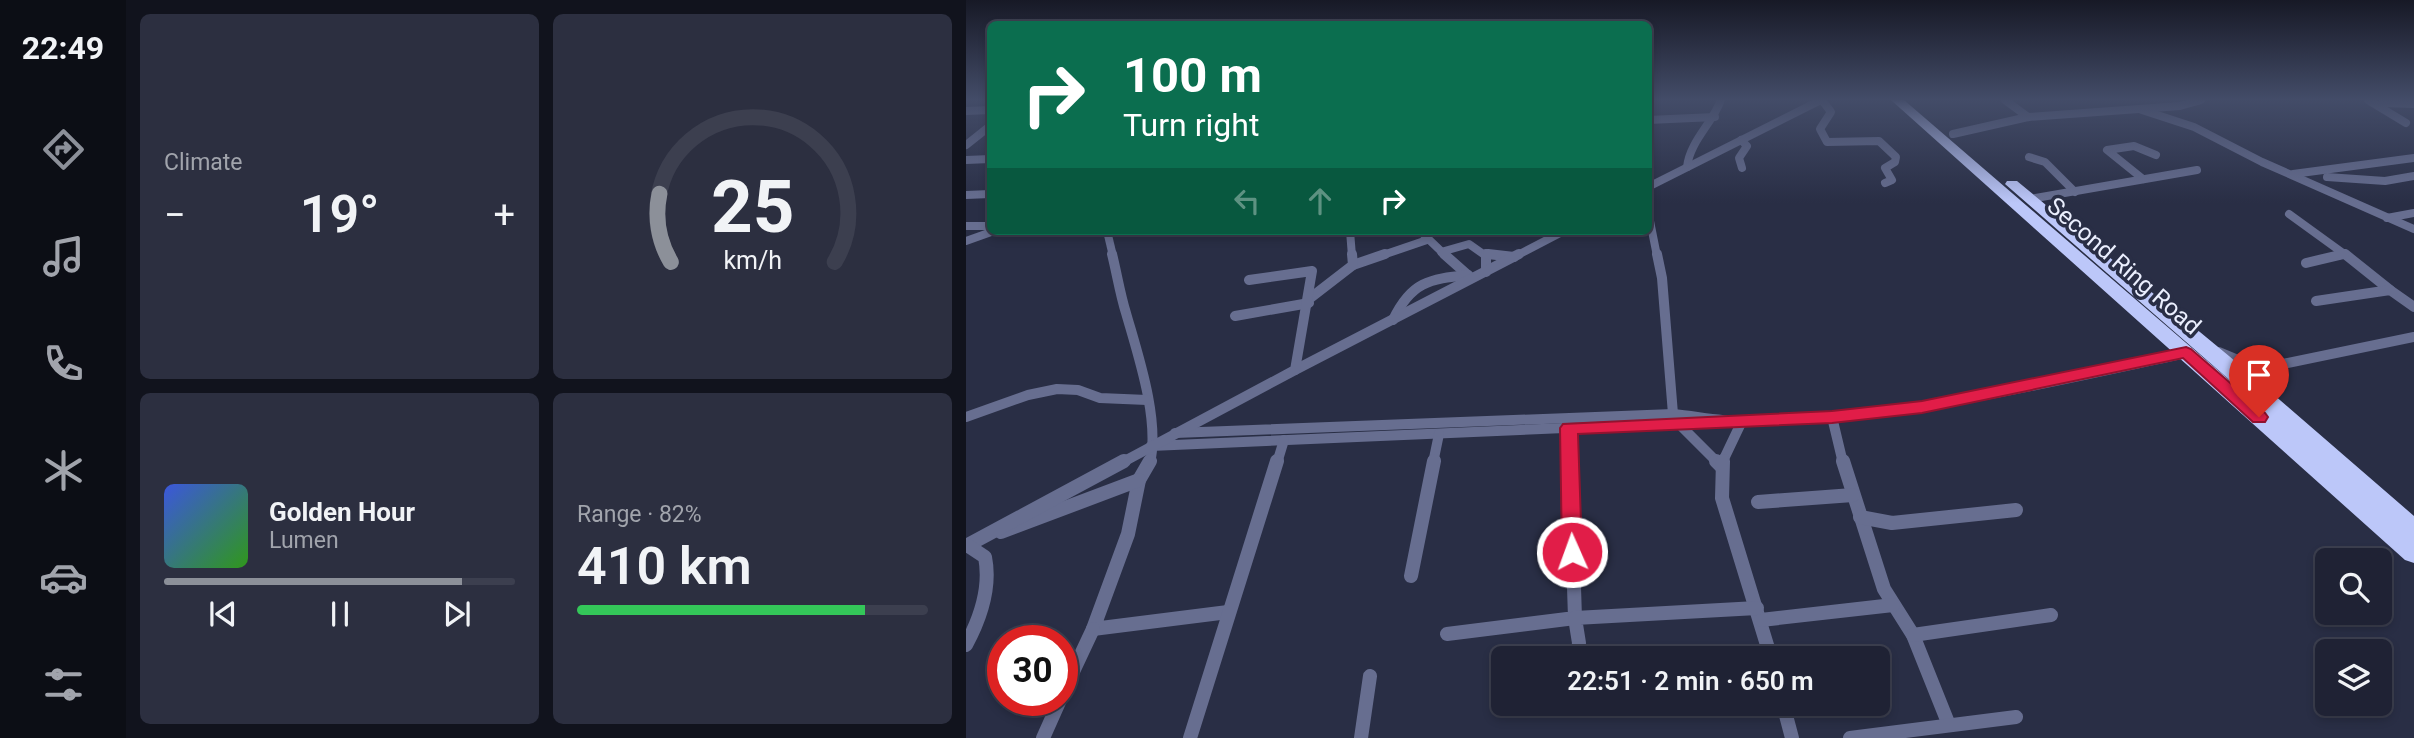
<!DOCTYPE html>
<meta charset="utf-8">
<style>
body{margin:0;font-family:Roboto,sans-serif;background:#2c2f40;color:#f1f3f6;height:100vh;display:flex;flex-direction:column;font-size:26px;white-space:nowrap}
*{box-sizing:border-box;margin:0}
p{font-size:23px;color:#a1a4ac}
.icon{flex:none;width:38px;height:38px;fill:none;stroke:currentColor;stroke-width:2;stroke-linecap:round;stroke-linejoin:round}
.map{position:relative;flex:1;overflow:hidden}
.details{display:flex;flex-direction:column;gap:14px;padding:14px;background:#11131d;width:840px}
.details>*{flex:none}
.banner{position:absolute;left:21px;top:21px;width:665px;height:214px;border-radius:10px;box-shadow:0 4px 10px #0003,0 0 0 2px #3c3f4f;background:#0b6e4f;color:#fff;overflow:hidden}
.buttons{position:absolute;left:1349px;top:548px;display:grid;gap:14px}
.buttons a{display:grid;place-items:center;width:77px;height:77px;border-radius:10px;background:#1f2234;box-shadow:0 4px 10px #0003,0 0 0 2px #3c3f4f;font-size:35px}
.speed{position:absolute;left:21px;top:625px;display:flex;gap:14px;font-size:35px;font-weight:700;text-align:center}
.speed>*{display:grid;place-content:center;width:91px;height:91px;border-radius:50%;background:#1f2234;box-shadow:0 4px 10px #0003,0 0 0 2px #3c3f4f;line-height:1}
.speed .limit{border:10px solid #d22;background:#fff;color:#111}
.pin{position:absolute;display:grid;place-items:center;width:60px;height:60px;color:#fff;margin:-72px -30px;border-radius:50% 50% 50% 0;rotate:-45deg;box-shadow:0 0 7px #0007}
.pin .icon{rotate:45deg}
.me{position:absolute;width:77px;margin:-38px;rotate:358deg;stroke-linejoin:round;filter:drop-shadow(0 0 5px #0008)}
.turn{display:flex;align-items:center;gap:24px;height:147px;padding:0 21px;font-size:32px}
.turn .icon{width:91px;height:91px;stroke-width:2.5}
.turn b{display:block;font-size:49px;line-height:60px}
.lanes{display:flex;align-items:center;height:66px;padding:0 21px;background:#0003;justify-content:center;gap:35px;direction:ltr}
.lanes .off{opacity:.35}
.big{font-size:52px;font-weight:600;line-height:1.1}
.details .tile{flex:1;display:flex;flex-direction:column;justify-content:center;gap:10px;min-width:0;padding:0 24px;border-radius:10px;background:#2c2f40}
.details .dial{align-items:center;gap:0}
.dial svg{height:182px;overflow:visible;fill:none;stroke:#3c3f4f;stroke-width:7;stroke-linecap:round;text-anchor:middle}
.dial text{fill:#f1f3f6;stroke:none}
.song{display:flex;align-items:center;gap:21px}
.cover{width:84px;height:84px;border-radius:10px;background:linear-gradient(135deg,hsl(230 70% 55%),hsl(110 70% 35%))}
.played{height:7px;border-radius:4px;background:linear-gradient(90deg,#8c9099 85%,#3c3f4f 85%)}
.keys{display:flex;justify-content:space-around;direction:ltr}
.heat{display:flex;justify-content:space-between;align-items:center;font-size:38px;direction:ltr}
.charge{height:10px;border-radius:5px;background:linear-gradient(90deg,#34c759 82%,#3c3f4f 0)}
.details .tiles{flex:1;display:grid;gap:14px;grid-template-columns:repeat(2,1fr)}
.trip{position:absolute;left:525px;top:646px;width:399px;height:70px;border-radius:10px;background:#1f2234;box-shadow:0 4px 10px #0003,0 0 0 2px #3c3f4f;font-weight:600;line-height:70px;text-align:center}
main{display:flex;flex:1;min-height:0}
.menu{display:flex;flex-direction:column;width:126px;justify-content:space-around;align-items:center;background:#0c0e15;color:#a1a4ac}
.menu .icon{width:49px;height:49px}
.menu .selected{color:#8c9099}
.menu b{font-size:32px;color:#f1f3f6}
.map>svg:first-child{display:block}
</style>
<main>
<nav class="menu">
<b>22:49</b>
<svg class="icon selected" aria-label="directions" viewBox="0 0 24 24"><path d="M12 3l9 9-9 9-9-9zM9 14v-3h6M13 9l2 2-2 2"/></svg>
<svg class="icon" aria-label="music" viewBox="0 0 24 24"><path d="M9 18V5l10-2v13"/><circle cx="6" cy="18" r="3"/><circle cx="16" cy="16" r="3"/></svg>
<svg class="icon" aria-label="phone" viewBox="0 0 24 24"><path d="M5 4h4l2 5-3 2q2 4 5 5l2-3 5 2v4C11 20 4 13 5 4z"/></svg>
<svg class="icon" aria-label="climate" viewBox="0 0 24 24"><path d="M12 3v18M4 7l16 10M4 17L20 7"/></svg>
<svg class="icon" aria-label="car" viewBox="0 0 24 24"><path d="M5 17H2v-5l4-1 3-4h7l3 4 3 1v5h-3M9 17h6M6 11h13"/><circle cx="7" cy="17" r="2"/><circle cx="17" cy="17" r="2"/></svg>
<svg class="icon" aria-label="filters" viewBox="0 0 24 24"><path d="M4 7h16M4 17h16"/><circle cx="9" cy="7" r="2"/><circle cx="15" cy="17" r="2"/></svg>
</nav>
<section class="details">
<div class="tiles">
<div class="tile"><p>Climate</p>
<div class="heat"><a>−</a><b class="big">19°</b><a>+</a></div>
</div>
<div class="tile dial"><svg viewBox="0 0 100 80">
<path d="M14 69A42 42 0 1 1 86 69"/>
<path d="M14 69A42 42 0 0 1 9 39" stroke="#8c9099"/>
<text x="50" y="56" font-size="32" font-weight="700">25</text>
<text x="50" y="72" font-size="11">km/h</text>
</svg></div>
<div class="tile">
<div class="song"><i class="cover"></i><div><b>Golden Hour</b><p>Lumen</p></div></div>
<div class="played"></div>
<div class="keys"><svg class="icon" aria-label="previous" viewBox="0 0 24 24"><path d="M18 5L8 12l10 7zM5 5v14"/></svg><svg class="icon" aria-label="pause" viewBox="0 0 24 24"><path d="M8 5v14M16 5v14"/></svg><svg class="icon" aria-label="next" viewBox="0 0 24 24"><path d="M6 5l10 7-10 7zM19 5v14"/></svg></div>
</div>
<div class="tile"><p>Range · 82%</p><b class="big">410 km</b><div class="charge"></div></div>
</div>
</section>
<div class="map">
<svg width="1448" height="738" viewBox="0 0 1448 738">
<rect width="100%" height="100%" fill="#292e45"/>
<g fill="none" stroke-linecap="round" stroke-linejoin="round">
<g stroke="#676e90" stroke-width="8">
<polyline points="856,100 865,112 854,129 861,142 913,141 930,157 929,162 919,168 926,180 919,183"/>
<polyline points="1039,100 1062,117"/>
<polyline points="1402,100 1440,123"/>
<polyline points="1416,103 1448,104"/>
<polyline points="1176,110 1228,127 1296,162 1448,229"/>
<polyline points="0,111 24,110"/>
<polyline points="682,120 749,117"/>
<polyline points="987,134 1062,117 1214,106 1235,100"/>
<polyline points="775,140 781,146 773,158 776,168"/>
<polyline points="0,145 24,126"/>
<polyline points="1063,157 1079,162 1109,192"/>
<polyline points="0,160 24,159"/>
<path d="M 721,167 C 724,141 746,124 755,100"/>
<polyline points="1327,174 1448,158"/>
<polyline points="1361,177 1419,181 1448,176"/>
<polyline points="1177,179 1141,150 1168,146 1190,155"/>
<polyline points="682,187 855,100"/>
<polyline points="0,195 24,194"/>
<polyline points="1064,199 1231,170"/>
<polyline points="682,211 691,256"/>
<polyline points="1323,214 1381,256"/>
<polyline points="1421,218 1448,213"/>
<polyline points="0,226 24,226"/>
<polyline points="141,231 147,256"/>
<polyline points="384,231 386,256"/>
<polyline points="454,231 480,256"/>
<polyline points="0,241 28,231"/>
<polyline points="475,252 503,244 520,256"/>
<polyline points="520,254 539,256"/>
<polyline points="414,256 461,240"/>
<polyline points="550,256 598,231"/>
<polyline points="1370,256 1379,254"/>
</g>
<g stroke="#676e90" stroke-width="10">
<path d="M 146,254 C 151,274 154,294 160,313 C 172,355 194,420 184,463"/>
<polyline points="478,254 504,277"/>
<polyline points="520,254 520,272"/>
<polyline points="522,254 548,257"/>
<polyline points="691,254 696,278 707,414"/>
<polyline points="1379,254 1424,290"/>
<polyline points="1340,263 1378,254"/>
<polyline points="387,265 419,254"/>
<polyline points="343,299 387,265 386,254"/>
<polyline points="1350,301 1424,290 1448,307"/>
<polyline points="269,316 343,303"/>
<path d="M 427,320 C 445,282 463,279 502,275"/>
<polyline points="1253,352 1277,362 1307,366 1448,337"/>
<polyline points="329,370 553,254"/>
<polyline points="1302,398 1295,376 1307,366"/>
<polyline points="0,417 62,395 91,389 112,390 134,398 181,400"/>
<polyline points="866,417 877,463"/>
<polyline points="714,425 752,463"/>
<polyline points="603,428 604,463"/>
<path d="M 209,433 L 707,414 C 730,416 753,421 776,421 C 927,421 1074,384 1220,353"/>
<polyline points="185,446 738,422"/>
<polyline points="155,463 329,370 346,271 283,280"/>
<polyline points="311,463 318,440"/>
<polyline points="467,463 473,434"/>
<polyline points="756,463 776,421"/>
</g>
<g stroke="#676e90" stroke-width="14">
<polyline points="184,461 173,480 162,534 127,629 262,612"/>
<polyline points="750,461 755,466"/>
<polyline points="757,461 756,498 805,658"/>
<polyline points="877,461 918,589 947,635 983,725"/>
<polyline points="792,502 887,495"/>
<polyline points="894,517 926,523 1050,510"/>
<polyline points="35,532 173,480"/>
<polyline points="0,546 158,461"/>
<polyline points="445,576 468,461"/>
<polyline points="795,620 927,605"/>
<polyline points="481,634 609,618 604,461"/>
<polyline points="947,635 1085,615"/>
<path d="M 0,645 C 14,619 25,587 19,557 L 1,545"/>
<polyline points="611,658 613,643 609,618 791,608"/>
<polyline points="96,695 127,629"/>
<polyline points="817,704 826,738"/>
<polyline points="77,738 94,700"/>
<polyline points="224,738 311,461"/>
<polyline points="395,738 404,676"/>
<polyline points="884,738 1050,717"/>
</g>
<polygon fill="#bcc7f9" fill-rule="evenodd" points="925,100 938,100 1298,410 1039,184 1041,181 1051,181 1263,356 1448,516 1448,563 1439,560"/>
</g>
<linearGradient id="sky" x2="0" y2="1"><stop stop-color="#171926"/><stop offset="0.49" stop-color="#434c68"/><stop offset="1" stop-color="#434c68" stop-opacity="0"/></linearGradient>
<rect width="1448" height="203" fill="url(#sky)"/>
<polygon fill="#e11d48" stroke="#92132f" stroke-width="2" points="1220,347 1225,349 1299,413 1302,417 1299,422 1287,422 1217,358 956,413 866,423 612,434 616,552 613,558 606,560 599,558 596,552 594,428 597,424 866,411 956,401"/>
<g text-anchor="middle" stroke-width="7" stroke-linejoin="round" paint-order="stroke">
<g font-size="24" fill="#ebeffe" stroke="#292e45">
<text transform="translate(1158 266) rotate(41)" y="8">Second Ring Road</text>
</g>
</g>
</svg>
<div class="buttons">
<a><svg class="icon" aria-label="search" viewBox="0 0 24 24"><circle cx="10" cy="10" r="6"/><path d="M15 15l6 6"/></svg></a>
<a><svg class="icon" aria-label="layers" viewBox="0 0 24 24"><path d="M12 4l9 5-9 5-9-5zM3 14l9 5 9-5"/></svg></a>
</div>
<div class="speed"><div class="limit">30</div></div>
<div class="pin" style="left:1293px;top:417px;background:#d93025"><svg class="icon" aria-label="arrive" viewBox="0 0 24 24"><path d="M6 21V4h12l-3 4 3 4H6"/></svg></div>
<svg class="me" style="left:606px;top:552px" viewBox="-20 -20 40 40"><circle r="17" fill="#e11d48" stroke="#fff" stroke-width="3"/><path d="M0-11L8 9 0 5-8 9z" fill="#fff"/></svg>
<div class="trip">22:51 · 2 min · 650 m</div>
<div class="banner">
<div class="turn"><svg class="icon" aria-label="right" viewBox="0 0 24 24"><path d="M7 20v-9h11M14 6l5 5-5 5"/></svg><div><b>100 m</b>Turn right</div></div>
<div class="lanes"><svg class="icon off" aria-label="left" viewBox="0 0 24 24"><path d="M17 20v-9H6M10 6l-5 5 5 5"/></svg><svg class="icon off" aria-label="ahead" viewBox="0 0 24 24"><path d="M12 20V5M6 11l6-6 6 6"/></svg><svg class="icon" aria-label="right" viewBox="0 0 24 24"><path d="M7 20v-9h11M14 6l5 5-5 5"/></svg></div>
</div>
</div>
</main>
